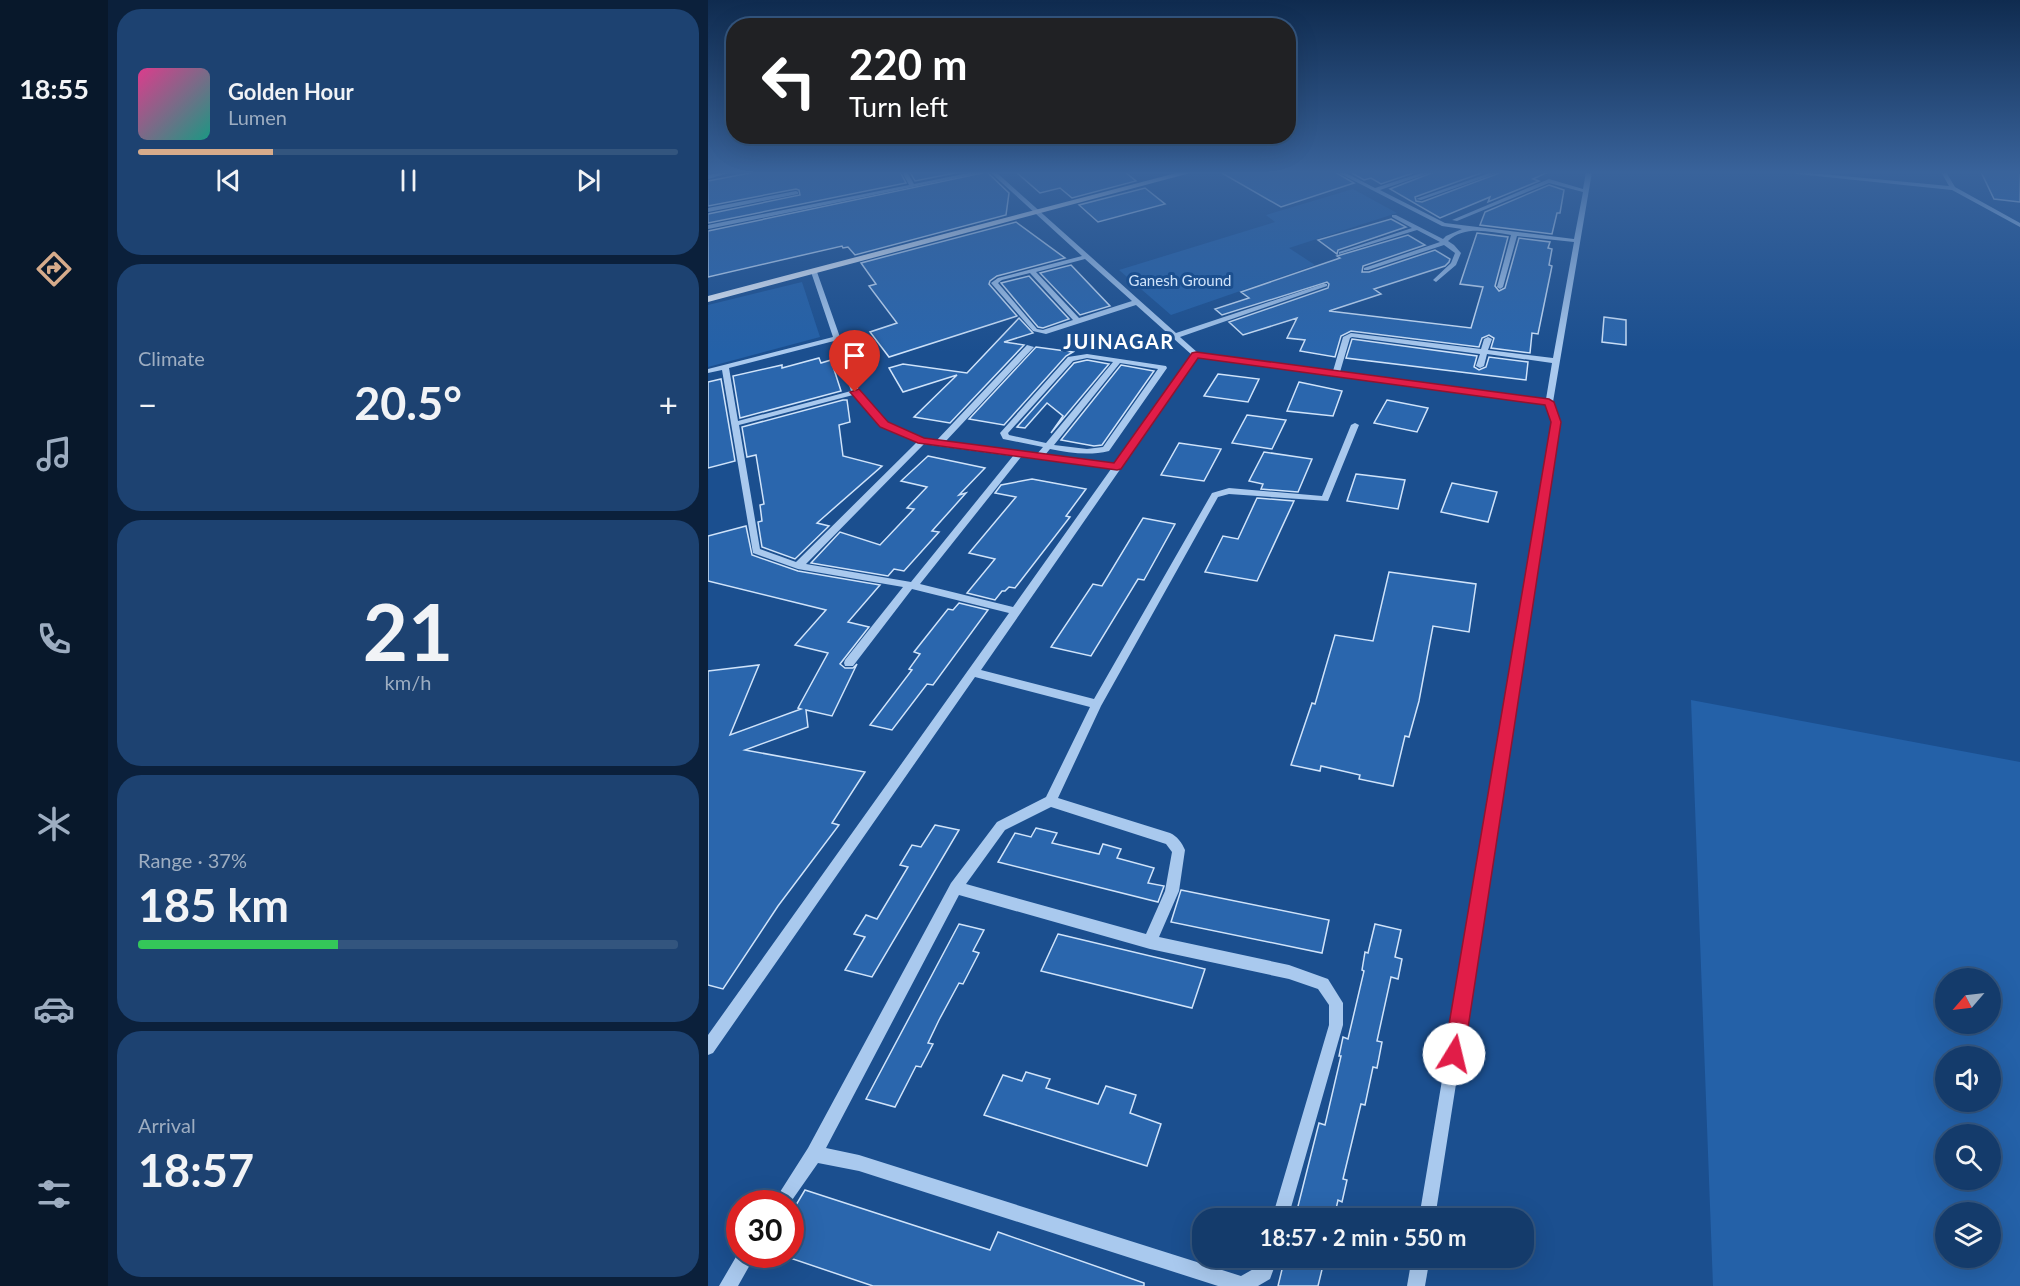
<!DOCTYPE html>
<meta charset="utf-8">
<style>
body{margin:0;font-family:Lato,sans-serif;background:#1d4271;color:#f1f3f6;height:100vh;display:flex;flex-direction:column;font-size:22px;white-space:nowrap}
*{box-sizing:border-box;margin:0}
p{font-size:20px;color:#9dadc1}
.icon{flex:none;width:33px;height:33px;fill:none;stroke:currentColor;stroke-width:2;stroke-linecap:round;stroke-linejoin:round}
.map{position:relative;flex:1;overflow:hidden}
.side{display:flex;flex-direction:column;gap:9px;padding:9px;background:#0b203b;width:600px}
.side>*{flex:none}
.top-card{position:absolute;left:18px;top:18px;width:570px;height:126px;border-radius:24px;box-shadow:0 6px 24px #0002,0 0 0 2px #33557e;background:#202124;color:#fff;overflow:hidden}
.needle{width:39px;rotate:242deg}
.fabs{position:absolute;left:1227px;top:968px;display:grid;gap:12px}
.fabs a{display:grid;place-items:center;width:66px;height:66px;border-radius:50%;background:#143b6b;box-shadow:0 6px 24px #0002,0 0 0 2px #33557e;font-size:30px}
.speed{position:absolute;left:18px;top:1190px;display:flex;gap:12px;font-size:30px;font-weight:700;text-align:center}
.speed>*{display:grid;place-content:center;width:78px;height:78px;border-radius:50%;background:#143b6b;box-shadow:0 6px 24px #0002,0 0 0 2px #33557e;line-height:1}
.speed .limit{border:9px solid #d22;background:#fff;color:#111}
.pin{position:absolute;display:grid;place-items:center;width:51px;height:51px;color:#fff;margin:-62px -26px;border-radius:50% 50% 50% 0;rotate:-45deg;box-shadow:0 0 6px #0007}
.pin .icon{rotate:45deg}
.me{position:absolute;width:66px;margin:-33px;rotate:9deg;stroke-linejoin:round;filter:drop-shadow(0 0 4px #0008)}
.turn{display:flex;align-items:center;gap:21px;height:126px;padding:0 24px;font-size:27px}
.turn .icon{width:78px;height:78px;stroke-width:2.5}
.turn b{display:block;font-size:42px;line-height:51px}
.big{font-size:45px;font-weight:700;line-height:1.1}
.side .tile{flex:1;display:flex;flex-direction:column;justify-content:center;gap:9px;min-width:0;padding:0 21px;border-radius:24px;background:#1d4271}
.side .dial{align-items:center;gap:0}
.dial b{font-size:78px;line-height:1}
.song{display:flex;align-items:center;gap:18px}
.cover{width:72px;height:72px;border-radius:9px;background:linear-gradient(135deg,hsl(330 70% 55%),hsl(170 70% 35%))}
.played{height:6px;border-radius:3px;background:linear-gradient(90deg,#d6ab8b 25%,#33557e 25%)}
.keys{display:flex;justify-content:space-around;direction:ltr}
.heat{display:flex;justify-content:space-between;align-items:center;font-size:33px;direction:ltr}
.charge{height:9px;border-radius:4px;background:linear-gradient(90deg,#34c759 37%,#33557e 0)}
.trip{position:absolute;left:484px;top:1208px;width:342px;height:60px;border-radius:24px;background:#143b6b;box-shadow:0 6px 24px #0002,0 0 0 2px #33557e;font-weight:700;line-height:60px;text-align:center}
main{display:flex;flex:1;min-height:0}
.menu{display:flex;flex-direction:column;width:108px;justify-content:space-around;align-items:center;background:#08182b;color:#9dadc1}
.menu .icon{width:42px;height:42px}
.menu .active{color:#d6ab8b}
.menu b{font-size:27px;color:#f1f3f6}
.map>svg:first-child{display:block}
</style>
<main>
<nav class="menu">
<b>18:55</b>
<svg class="icon active" aria-label="directions" viewBox="0 0 24 24"><path d="M12 3l9 9-9 9-9-9zM9 14v-3h6M13 9l2 2-2 2"/></svg>
<svg class="icon" aria-label="music" viewBox="0 0 24 24"><path d="M9 18V5l10-2v13"/><circle cx="6" cy="18" r="3"/><circle cx="16" cy="16" r="3"/></svg>
<svg class="icon" aria-label="phone" viewBox="0 0 24 24"><path d="M5 4h4l2 5-3 2q2 4 5 5l2-3 5 2v4C11 20 4 13 5 4z"/></svg>
<svg class="icon" aria-label="climate" viewBox="0 0 24 24"><path d="M12 3v18M4 7l16 10M4 17L20 7"/></svg>
<svg class="icon" aria-label="car" viewBox="0 0 24 24"><path d="M5 17H2v-5l4-1 3-4h7l3 4 3 1v5h-3M9 17h6M6 11h13"/><circle cx="7" cy="17" r="2"/><circle cx="17" cy="17" r="2"/></svg>
<svg class="icon" aria-label="filters" viewBox="0 0 24 24"><path d="M4 7h16M4 17h16"/><circle cx="9" cy="7" r="2"/><circle cx="15" cy="17" r="2"/></svg>
</nav>
<section class="side">
<div class="tile">
<div class="song"><i class="cover"></i><div><b>Golden Hour</b><p>Lumen</p></div></div>
<div class="played"></div>
<div class="keys"><svg class="icon" aria-label="previous" viewBox="0 0 24 24"><path d="M18 5L8 12l10 7zM5 5v14"/></svg><svg class="icon" aria-label="pause" viewBox="0 0 24 24"><path d="M8 5v14M16 5v14"/></svg><svg class="icon" aria-label="next" viewBox="0 0 24 24"><path d="M6 5l10 7-10 7zM19 5v14"/></svg></div>
</div>
<div class="tile"><p>Climate</p>
<div class="heat"><a>−</a><b class="big">20.5°</b><a>+</a></div>
</div>
<div class="tile dial"><b>21</b><p>km/h</p></div>
<div class="tile"><p>Range · 37%</p><b class="big">185 km</b><div class="charge"></div></div>
<div class="tile"><p>Arrival</p><b class="big">18:57</b></div>
</section>
<div class="map">
<svg width="1312" height="1286" viewBox="0 0 1312 1286">
<rect width="100%" height="100%" fill="#1b4f8f"/>
<g fill="#2461a8" fill-rule="evenodd">
<polygon points="645,189 689,213 581,248 607,265 463,315 411,270 567,222 558,215"/>
<polygon points="94,282 112,337 0,367 0,305"/>
<path d="M 983,700 L 1312,762 L 1312,1286 L 1005,1286 ZM 1238,978 L 1282,978 L 1282,1023 L 1238,1023 ZM 1238,1056 L 1282,1056 L 1282,1101 L 1238,1101 ZM 1238,1134 L 1282,1134 L 1282,1179 L 1238,1179 ZM 1238,1212 L 1282,1212 L 1282,1257 L 1238,1257 Z"/>
</g>
<g fill="#2a66ad" stroke="#cfe3fa" stroke-width="1.5">
<polygon points="47,172 192,172 198,183 0,223 0,214 92,195 91,190 88,189 0,206 0,181"/>
<polygon points="202,172 252,172 207,181"/>
<polygon points="279,172 301,193 298,215 147,255 140,247 135,248 134,246 0,277 0,231"/>
<polygon points="308,172 417,172 428,181 364,198 352,188 332,193"/>
<polygon points="512,172 627,172 646,183 573,207"/>
<polygon points="642,172 708,172 673,184 663,178 656,180"/>
<polygon points="726,172 776,172 707,197 708,201 714,202 794,172 840,172 825,179 831,181 780,202 782,197 732,218 682,189"/>
<polygon points="1273,172 1312,172 1312,202 1286,199"/>
<polygon points="841,185 856,190 852,213 849,213 844,234 772,225 777,212"/>
<polygon points="437,188 457,204 390,222 371,205"/>
<polygon points="683,219 698,227 630,250 629,254 610,240"/>
<polygon points="308,222 357,258 289,276 282,281 281,284 309,316 181,357 162,332 189,323 161,286 168,284 153,263"/>
<polygon points="769,233 800,237 787,286 791,291 797,288 811,238 842,242 840,248 844,249 841,265 844,266 830,334 824,333 822,353 783,348 786,338 781,335 774,338 771,347 643,331 633,336 627,357 592,351 597,340 579,338 589,318 535,335 521,322 620,288 621,284 619,282 514,315 507,309 541,298 533,292 632,258 629,256 700,235 717,245 655,266 654,272 661,272 727,250 742,259 741,262 737,266 666,289 673,294 621,311 763,328 775,287 752,284"/>
<polygon points="363,265 402,306 372,315 332,273"/>
<polygon points="321,276 361,319 335,328 330,327 293,283"/>
<polygon points="896,317 918,320 918,345 894,342"/>
<polygon points="311,318 325,333 296,342 316,345 242,423 206,417 249,375 195,392 181,368 195,364 259,373"/>
<polygon points="644,339 769,356 766,367 771,370 778,367 781,357 820,362 818,380 638,358"/>
<polygon points="328,347 365,352 358,356 296,425 261,419"/>
<polygon points="111,358 113,363 123,360 133,391 32,418 25,376 74,365 74,368"/>
<polygon points="379,360 401,364 343,433 355,416 339,403 317,428 309,427 366,363"/>
<polygon points="413,365 446,371 394,445 386,446 353,440"/>
<polygon points="510,374 551,379 540,402 496,396"/>
<polygon points="13,379 27,461 0,468 0,382"/>
<polygon points="591,382 634,391 625,416 579,411"/>
<polygon points="135,400 139,400 142,422 131,425 135,456 174,466 109,523 121,526 87,559 54,547 50,522 54,521 52,505 56,504 48,455 39,457 34,427"/>
<polygon points="679,400 720,408 709,432 666,423"/>
<polygon points="539,415 578,420 564,449 524,443"/>
<polygon points="471,443 513,449 496,481 453,475"/>
<polygon points="556,452 604,459 590,492 553,489 555,484 541,481"/>
<polygon points="220,456 277,468 251,495 258,493 224,531 231,532 196,571 186,569 180,576 103,563 132,532 172,545 206,509 199,508 219,487 193,481"/>
<polygon points="648,474 697,480 690,509 639,501"/>
<polygon points="324,479 378,489 358,516 362,517 307,588 301,587 297,591 294,591 287,600 259,593 287,559 261,553 308,497 287,493 293,485"/>
<polygon points="744,483 789,492 780,522 733,512"/>
<polygon points="549,498 586,501 549,581 497,572 515,536 530,539"/>
<polygon points="435,518 467,524 436,580 430,579 383,656 343,647 385,584 394,586"/>
<polygon points="38,526 44,555 90,571 172,585 140,622 161,627 132,664 137,668 145,668 149,664 124,716 98,710 100,727 37,750 157,772 124,823 131,825 70,906 15,989 0,985 0,671 51,665 22,735 93,709 90,708 120,653 87,645 118,610 0,581 0,536"/>
<polygon points="681,572 768,584 761,632 725,626 711,701 701,737 697,736 685,786 651,779 652,775 613,766 612,771 583,765 604,703 607,704 627,635 665,641"/>
<polygon points="251,603 280,610 225,685 219,684 184,730 162,725 204,670 201,669 212,654 206,652 240,609 245,610"/>
<polygon points="227,825 251,830 164,977 137,970 157,937 146,934 158,915 169,919 200,867 192,865 204,845 213,847"/>
<polygon points="328,828 349,833 344,843 391,854 395,844 413,849 409,858 446,868 440,883 456,886 450,902 290,862 307,833 323,837"/>
<polygon points="473,890 621,920 614,953 463,922"/>
<polygon points="251,924 276,930 265,951 271,953 255,984 251,983 231,1020 220,1043 225,1044 213,1067 208,1066 187,1107 158,1099"/>
<polygon points="667,924 693,930 687,957 694,959 690,979 683,977 669,1041 674,1042 669,1068 665,1067 657,1105 653,1104 635,1179 639,1180 634,1202 630,1200 626,1218 587,1218 611,1123 617,1125 633,1056 631,1056 635,1037 640,1039 656,971 654,970 657,952 660,953"/>
<polygon points="350,934 497,969 484,1008 333,971"/>
<polygon points="318,1072 342,1079 338,1088 390,1104 398,1086 428,1095 422,1113 453,1124 439,1166 276,1115 295,1075 314,1081"/>
<polygon points="97,1190 282,1250 290,1232 436,1283 436,1286 165,1286 82,1258 82,1215"/>
<polygon points="577,1257 617,1257 610,1286 570,1286"/>
</g>
<g fill="none" stroke-linecap="round" stroke-linejoin="round">
<g fill="#a9c9ee" fill-rule="evenodd">
<polygon points="14,172 24,172 0,179 0,175"/>
<polygon points="194,172 199,172 206,184 265,172 277,172 0,229 0,225 201,185"/>
<path d="M 282,172 L 288,172 L 468,333 L 615,284 L 619,284 L 619,286 L 472,337 L 490,353 L 625,371 L 635,337 L 643,333 L 773,349 L 776,339 L 780,337 L 784,339 L 780,350 L 845,358 L 866,242 L 809,236 L 795,287 L 792,289 L 789,287 L 803,235 C 781,232 757,225 740,241 L 746,245 L 753,253 L 748,265 L 728,282 L 725,280 L 743,263 L 747,253 L 736,245 L 660,270 L 656,270 L 656,268 L 732,242 L 709,230 L 631,254 L 631,252 L 704,228 L 684,217 L 684,215 L 688,215 L 735,239 L 738,236 L 754,229 L 734,226 L 629,172 L 636,172 L 667,188 L 716,172 L 724,172 L 672,190 L 737,223 L 866,239 L 875,192 L 841,183 L 749,221 L 744,220 L 841,179 L 875,189 L 878,172 L 884,172 L 845,402 L 852,421 L 727,1218 L 711,1218 L 844,421 L 838,404 L 490,357 L 273,670 L 386,699 L 504,493 L 521,488 L 614,496 L 643,425 L 647,423 L 651,425 L 620,501 L 521,494 L 510,497 L 393,706 L 350,798 L 462,833 C 469,836 474,843 477,850 L 471,891 L 451,937 L 581,965 L 620,979 L 635,1003 L 635,1025 L 580,1218 L 564,1218 L 621,1025 L 621,1005 L 610,989 L 581,979 L 442,949 L 251,895 L 118,1148 L 151,1155 L 533,1276 L 549,1267 L 552,1257 L 570,1257 L 562,1279 L 550,1286 L 510,1286 L 151,1171 L 110,1163 L 82,1203 L 65,1203 L 100,1148 L 243,883 L 289,822 L 338,797 L 382,707 L 267,677 L 5,1053 L 0,1055 L 0,1035 L 301,613 L 204,589 L 145,666 L 137,666 L 136,663 L 137,660 L 195,587 L 90,569 L 45,553 L 14,370 L 0,373 L 0,369 L 125,337 L 103,272 L 106,270 L 109,272 L 151,391 L 179,422 L 216,439 L 229,440 L 319,345 L 326,347 L 237,442 L 329,454 L 335,447 L 295,439 L 292,433 L 360,357 L 379,354 L 458,366 L 459,368 L 401,451 C 381,456 362,453 342,449 L 337,455 L 407,464 L 484,355 L 428,305 L 338,334 L 325,331 L 283,283 L 290,278 L 374,256 ZM 377,259 L 424,301 L 371,318 L 328,272 ZM 322,273 L 365,320 L 335,330 L 329,329 L 290,283 L 294,280 ZM 644,337 L 772,354 L 768,366 L 772,368 L 776,366 L 779,354 L 844,363 L 838,399 L 632,372 L 642,338 ZM 126,341 L 143,391 L 30,421 L 21,368 ZM 379,358 L 405,362 L 338,443 L 301,435 L 300,433 L 365,361 ZM 412,363 L 450,369 L 395,447 L 379,449 L 346,445 ZM 145,395 L 173,426 L 209,442 L 88,562 L 52,549 L 31,425 ZM 216,444 L 305,456 L 203,582 L 98,564 ZM 313,457 L 403,469 L 305,607 L 212,584 ZM 343,807 L 458,844 L 464,852 L 457,891 L 438,934 L 258,884 L 297,830 Z"/>
<polygon points="784,172 792,172 713,200 708,199"/>
<polygon points="1070,172 1093,172 1241,186 1233,172 1238,172 1247,187 1312,223 1312,227 1244,190"/>
<polygon points="88,191 90,192 90,194 0,212 0,208"/>
<polygon points="32,1250 32,1254 48,1254 30,1286 11,1286"/>
<polygon points="704,1257 722,1257 717,1286 699,1286"/>
</g>
<polygon fill="#f0f6ff" fill-rule="evenodd" points="472,172 486,172 0,302 0,296"/>
</g>
<linearGradient id="sky" x2="0" y2="1"><stop stop-color="#0f2b4f"/><stop offset="0.49" stop-color="#39639b"/><stop offset="1" stop-color="#39639b" stop-opacity="0"/></linearGradient>
<rect width="1312" height="352" fill="url(#sky)"/>
<polygon fill="#e11d48" stroke="#92132f" stroke-width="1.5" points="488,352 841,399 846,402 853,422 756,1054 753,1061 746,1064 739,1061 736,1054 843,422 837,405 490,358 413,469 409,470 210,443 172,427 142,392 151,389 180,422 216,438 406,463 484,353"/>
<g text-anchor="middle" stroke-width="6" stroke-linejoin="round" paint-order="stroke">
<g font-size="15" fill="#cfe3fa" stroke="#1b4f8f">
<text x="472" y="286">Ganesh Ground</text>
</g>
<g font-size="20" font-weight="bold" letter-spacing="1.5" fill="#fff" stroke="#1b4f8f">
<text x="411" y="349">JUINAGAR</text>
</g>
</g>
</svg>
<div class="fabs">
<a><svg class="needle" viewBox="-14 -14 28 28"><path d="M0-13l5 13h-10z" fill="#e53935"/><path d="M0 13l5-13h-10z" fill="#9dadc1"/></svg></a>
<a><svg class="icon" aria-label="sound" viewBox="0 0 24 24"><path d="M4 9h4l5-4v14l-5-4H4zM17 9q2 3 0 6"/></svg></a>
<a><svg class="icon" aria-label="search" viewBox="0 0 24 24"><circle cx="10" cy="10" r="6"/><path d="M15 15l6 6"/></svg></a>
<a><svg class="icon" aria-label="layers" viewBox="0 0 24 24"><path d="M12 4l9 5-9 5-9-5zM3 14l9 5 9-5"/></svg></a>
</div>
<div class="speed"><div class="limit">30</div></div>
<div class="pin" style="left:147px;top:392px;background:#d93025"><svg class="icon" aria-label="arrive" viewBox="0 0 24 24"><path d="M6 21V4h12l-3 4 3 4H6"/></svg></div>
<svg class="me" style="left:746px;top:1054px" viewBox="-20 -20 40 40"><circle r="19" fill="#fff"/><path d="M0-13L10 11 0 6-10 11z" fill="#e11d48"/></svg>
<div class="trip">18:57 · 2 min · 550 m</div>
<div class="top-card">
<div class="turn"><svg class="icon" aria-label="left" viewBox="0 0 24 24"><path d="M17 20v-9H6M10 6l-5 5 5 5"/></svg><div><b>220 m</b>Turn left</div></div>
</div>
</div>
</main>
